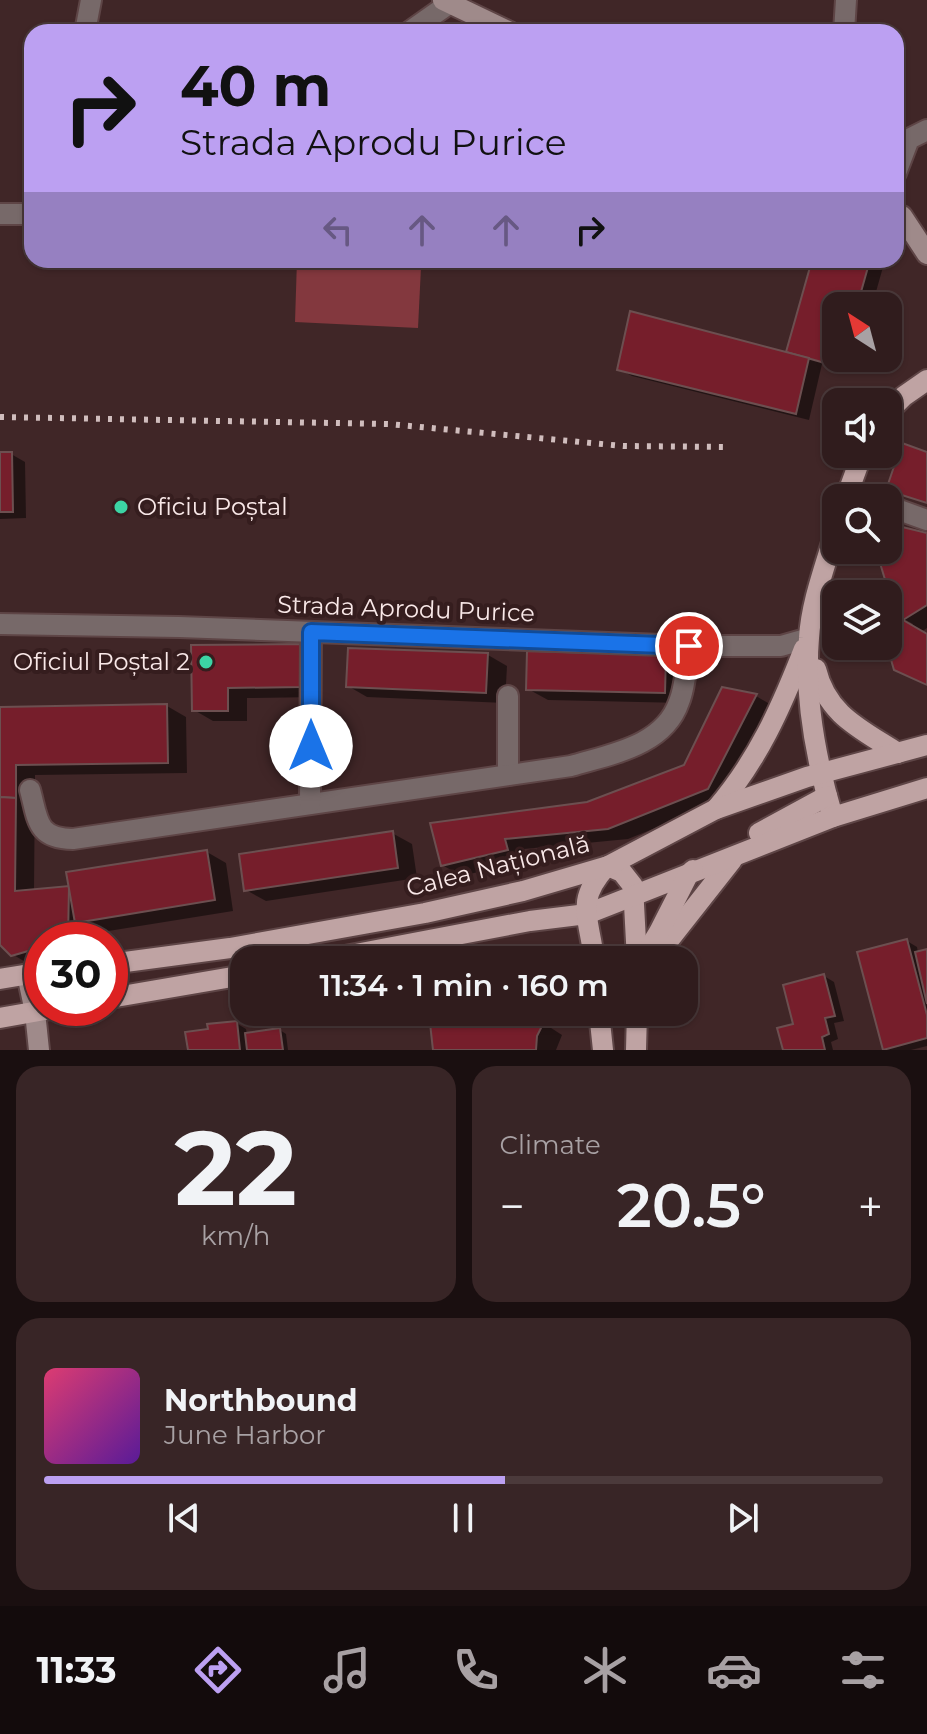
<!DOCTYPE html>
<meta charset="utf-8">
<style>
body{margin:0;font-family:Montserrat,sans-serif;background:#382526;color:#f1f3f6;height:100vh;display:flex;flex-direction:column;font-size:30px;white-space:nowrap}
*{box-sizing:border-box;margin:0}
p{font-size:26px;color:#a8a1a4}
.icon{flex:none;width:44px;height:44px;fill:none;stroke:currentColor;stroke-width:2;stroke-linecap:round;stroke-linejoin:round}
.map{position:relative;height:1050px;overflow:hidden}
.sheet{display:flex;flex-direction:column;gap:16px;padding:16px;background:#1a0f10;flex:1}
.sheet>*{flex:none}
.hud{position:absolute;left:24px;top:24px;width:880px;height:244px;border-radius:24px;box-shadow:0 2px 6px #0004,0 0 0 2px #4b3a3b;background:#bca0f2;color:#111;overflow:hidden}
.needle{width:52px;rotate:324deg}
.controls{position:absolute;left:822px;top:292px;display:grid;gap:16px}
.controls a{display:grid;place-items:center;width:80px;height:80px;border-radius:16px;background:#301c1d;box-shadow:0 2px 6px #0004,0 0 0 2px #4b3a3b;font-size:40px}
.speed{position:absolute;left:24px;top:922px;display:flex;gap:16px;font-size:40px;font-weight:700;text-align:center}
.speed>*{display:grid;place-content:center;width:104px;height:104px;border-radius:50%;background:#301c1d;box-shadow:0 2px 6px #0004,0 0 0 2px #4b3a3b;line-height:1}
.speed .limit{border:12px solid #d22;background:#fff;color:#111}
.pin{position:absolute;display:grid;place-items:center;width:68px;height:68px;color:#fff;margin:-34px;border:4px solid #fff;border-radius:50%;box-shadow:0 2px 8px #0007}
.me{position:absolute;width:88px;margin:-44px;rotate:0deg;stroke-linejoin:round;filter:drop-shadow(0 0 6px #0008)}
.turn{display:flex;align-items:center;gap:28px;height:168px;padding:0 24px;font-size:36px}
.turn .icon{width:104px;height:104px;stroke-width:2.5}
.turn b{display:block;font-size:56px;line-height:68px}
.lanes{display:flex;align-items:center;height:76px;padding:0 24px;background:#0003;justify-content:center;gap:40px;direction:ltr}
.lanes .off{opacity:.35}
.big{font-size:60px;font-weight:600;line-height:1.1}
.sheet .widget{flex:1;display:flex;flex-direction:column;justify-content:center;gap:12px;min-width:0;padding:0 28px;border-radius:24px;background:#382526}
.sheet .dial{align-items:center;gap:0}
.dial b{font-size:104px;line-height:1}
.song{display:flex;align-items:center;gap:24px}
.cover{width:96px;height:96px;border-radius:12px;background:linear-gradient(135deg,hsl(340 70% 55%),hsl(270 70% 35%))}
.played{height:8px;border-radius:4px;background:linear-gradient(90deg,#bca0f2 55%,#4b3a3b 55%)}
.keys{display:flex;justify-content:space-around;direction:ltr}
.heat{display:flex;justify-content:space-between;align-items:center;font-size:44px;direction:ltr}
.sheet .tiles{flex:1;display:grid;gap:16px;grid-template-columns:1fr 1fr}
.widget:last-child{grid-column:span 2}
.trip{position:absolute;left:230px;top:946px;width:468px;height:80px;border-radius:24px;background:#301c1d;box-shadow:0 2px 6px #0004,0 0 0 2px #4b3a3b;font-weight:600;line-height:80px;text-align:center}
.dock{display:flex;height:128px;justify-content:space-around;align-items:center;background:#130b0c;color:#a8a1a4}
.dock .icon{width:56px;height:56px}
.dock .on{color:#bca0f2}
.dock b{font-size:36px;color:#f1f3f6}
.map>svg:first-child{display:block}
</style>
<div class="map">
<svg width="927" height="1050" viewBox="0 0 927 1050">
<rect width="100%" height="100%" fill="#402627"/>
<polygon fill="#83383e" points="297,260 421,267 418,328 295,322"/>
<g fill="#0007">
<polygon points="814,260 885,260 872,306 836,306 836,358 857,358 853,373 822,364 809,420 632,376 619,369 787,354"/>
<polygon points="0,454 11,454 25,462 26,518 0,519"/>
<polygon points="892,527 927,535 927,628 921,632 927,635 927,686 895,669 913,624 904,619 886,550 888,550"/>
<polygon points="300,646 319,697 247,698 247,721 213,721 194,710 193,647"/>
<polygon points="488,655 507,666 505,703 367,697 348,686"/>
<polygon points="666,656 685,668 684,703 548,700 528,689"/>
<polygon points="756,696 775,707 727,799 628,839 524,849 526,860 462,876 442,865 587,804 686,766"/>
<polygon points="167,706 186,717 187,773 35,775 34,892 71,888 207,852 226,863 233,911 96,933 87,928 87,940 42,940 42,963 32,966 12,954 0,942 0,709"/>
<polygon points="392,833 412,844 417,878 266,901 246,890"/>
<polygon points="907,941 917,947 918,953 927,951 927,1046 911,1050 887,1050 885,1049"/>
<polygon points="824,976 834,982 844,1021 834,1023 838,1039 831,1042 833,1050 785,1050 795,1025"/>
<polygon points="452,1012 543,1012 548,1026 562,1035 556,1050 435,1050 447,1022 454,1016"/>
<polygon points="236,1023 246,1029 247,1035 280,1030 286,1034 288,1050 190,1050 210,1031"/>
</g>
<g fill="#761e2b" stroke="#6c4f50" stroke-width="2">
<polygon points="812,260 870,260 857,306 836,306 836,358 842,358 839,367 786,352"/>
<polygon points="630,311 809,358 796,414 617,370"/>
<polygon points="902,443 927,452 927,503 886,490"/>
<polygon points="0,452 12,452 13,512 0,512"/>
<polygon points="890,524 927,533 927,605 903,620 893,606 880,563 883,550 888,550"/>
<polygon points="903,620 927,634 927,685 894,670 887,646 888,621"/>
<polygon points="301,644 301,687 228,688 228,711 192,711 191,645"/>
<polygon points="348,648 488,653 486,693 346,687"/>
<polygon points="527,651 666,655 665,693 526,690"/>
<polygon points="722,687 757,694 708,789 608,829 505,839 508,850 441,866 430,823 587,802 684,765"/>
<polygon points="167,704 168,763 16,765 16,798 0,797 0,707"/>
<polygon points="0,797 16,798 15,891 69,886 68,940 42,940 42,947 11,956 0,945"/>
<polygon points="393,831 398,868 244,891 239,854"/>
<polygon points="207,850 215,900 75,923 66,872"/>
<polygon points="907,939 927,1015 927,1038 883,1050 857,952"/>
<polygon points="927,949 927,1004 915,952"/>
<polygon points="824,974 835,1016 825,1018 829,1034 822,1037 825,1050 783,1050 777,1028 793,1024 783,985"/>
<polygon points="450,1012 529,1012 544,1022 537,1036 536,1050 433,1050 430,1023 440,1016 446,1020 452,1016"/>
<polygon points="237,1021 240,1050 188,1050 185,1032 208,1029 207,1024"/>
<polygon points="280,1028 283,1050 247,1050 245,1033"/>
</g>
<g fill="none" stroke-linecap="round" stroke-linejoin="round">
<defs>
<g id="minor">
<polyline points="85,32 91,0"/>
<polyline points="409,32 450,3"/>
<polyline points="844,32 846,0"/>
<polyline points="896,173 909,139 927,130"/>
<polyline points="0,214 32,214"/>
<polyline points="849,489 870,498"/>
<polyline points="888,506 927,520"/>
<polyline points="0,624 179,627 689,646 781,646 809,638"/>
<polyline points="508,775 508,696"/>
<path d="M 30,790 C 38,819 36,839 73,839 L 571,766 C 611,754 664,746 679,702 C 686,685 686,664 689,646"/>
<polyline points="310,803 311,632"/>
</g>
<g id="secondary">
<polyline points="443,0 510,32"/>
<polyline points="902,216 927,254"/>
<polyline points="27,974 35,1012 39,1050"/>
</g>
<g id="primary">
<polyline points="888,412 904,396 927,380"/>
<polyline points="846,498 862,454"/>
<path d="M 816,669 C 827,715 861,729 898,753"/>
<path d="M 716,809 C 758,760 781,708 804,649"/>
<path d="M 833,817 C 816,760 804,697 809,638 C 811,602 826,564 836,529"/>
<polyline points="759,833 827,796"/>
<polyline points="608,866 622,872 633,886 637,960"/>
<polyline points="658,954 732,860"/>
<polyline points="324,960 530,921 587,914 833,817 927,788"/>
<path d="M 594,960 C 590,919 574,902 606,867"/>
<polyline points="642,960 659,932 688,875 693,870"/>
<polyline points="110,964 230,948 425,913 523,891 608,866 716,809 807,777 927,745"/>
<polyline points="0,979 42,972"/>
<polyline points="110,998 244,975"/>
<polyline points="599,1012 603,1050"/>
<polyline points="0,1018 56,1008"/>
<polyline points="636,1050 637,1012"/>
</g>
</defs>
<use href="#minor" stroke="#5e4546" stroke-width="24"/>
<use href="#secondary" stroke="#5e4546" stroke-width="24"/>
<use href="#primary" stroke="#5e4546" stroke-width="24"/>
<use href="#minor" stroke="#776969" stroke-width="20"/>
<use href="#secondary" stroke="#9f8a8a" stroke-width="20"/>
<use href="#primary" stroke="#bfa3a3" stroke-width="20"/>
<polyline stroke="#d0bdbd" stroke-width="6" stroke-dasharray="4 8" stroke-linecap="butt" points="0,417 389,424 623,446 729,447"/>
</g>
<g fill="none" stroke-linecap="round" stroke-linejoin="round">
<defs>
<polyline id="route" points="311,746 311,632 689,646"/>
</defs>
<use href="#route" stroke="#114b97" stroke-width="20"/>
<use href="#route" stroke="#1a73e8" stroke-width="14"/>
</g>
<g fill="#3cd4a4" stroke="#351d1e" stroke-width="3">
<circle cx="121" cy="507" r="8"/>
<circle cx="206" cy="662" r="8"/>
</g>
<g text-anchor="middle" stroke-width="8" stroke-linejoin="round" paint-order="stroke">
<g font-size="24" fill="#f9e8e8" stroke="#351d1e" text-anchor="start">
<text x="137" y="515">Oficiu Poștal</text>
<text x="190" y="670" text-anchor="end">Oficiul Poștal 2</text>
</g>
<g font-size="24" fill="#f9e8e8" stroke="#351d1e">
<text transform="translate(406 609) rotate(2)" y="8">Strada Aprodu Purice</text>
<text transform="translate(498 866) rotate(-14)" y="8">Calea Națională</text>
</g>
</g>
</svg>
<div class="controls">
<a><svg class="needle" viewBox="-14 -14 28 28"><path d="M0-13l5 13h-10z" fill="#e53935"/><path d="M0 13l5-13h-10z" fill="#a8a1a4"/></svg></a>
<a><svg class="icon" aria-label="sound" viewBox="0 0 24 24"><path d="M4 9h4l5-4v14l-5-4H4zM17 9q2 3 0 6"/></svg></a>
<a><svg class="icon" aria-label="search" viewBox="0 0 24 24"><circle cx="10" cy="10" r="6"/><path d="M15 15l6 6"/></svg></a>
<a><svg class="icon" aria-label="layers" viewBox="0 0 24 24"><path d="M12 4l9 5-9 5-9-5zM3 14l9 5 9-5"/></svg></a>
</div>
<div class="speed"><div class="limit">30</div></div>
<div class="pin" style="left:689px;top:646px;background:#d93025"><svg class="icon" aria-label="arrive" viewBox="0 0 24 24"><path d="M6 21V4h12l-3 4 3 4H6"/></svg></div>
<svg class="me" style="left:311px;top:746px" viewBox="-20 -20 40 40"><circle r="19" fill="#fff"/><path d="M0-13L10 11 0 6-10 11z" fill="#1a73e8"/></svg>
<div class="trip">11:34 · 1 min · 160 m</div>
<div class="hud">
<div class="turn"><svg class="icon" aria-label="right" viewBox="0 0 24 24"><path d="M7 20v-9h11M14 6l5 5-5 5"/></svg><div><b>40 m</b>Strada Aprodu Purice</div></div>
<div class="lanes"><svg class="icon off" aria-label="left" viewBox="0 0 24 24"><path d="M17 20v-9H6M10 6l-5 5 5 5"/></svg><svg class="icon off" aria-label="ahead" viewBox="0 0 24 24"><path d="M12 20V5M6 11l6-6 6 6"/></svg><svg class="icon off" aria-label="ahead" viewBox="0 0 24 24"><path d="M12 20V5M6 11l6-6 6 6"/></svg><svg class="icon" aria-label="right" viewBox="0 0 24 24"><path d="M7 20v-9h11M14 6l5 5-5 5"/></svg></div>
</div>
</div>
<section class="sheet">
<div class="tiles">
<div class="widget dial"><b>22</b><p>km/h</p></div>
<div class="widget"><p>Climate</p>
<div class="heat"><a>−</a><b class="big">20.5°</b><a>+</a></div>
</div>
<div class="widget">
<div class="song"><i class="cover"></i><div><b>Northbound</b><p>June Harbor</p></div></div>
<div class="played"></div>
<div class="keys"><svg class="icon" aria-label="previous" viewBox="0 0 24 24"><path d="M18 5L8 12l10 7zM5 5v14"/></svg><svg class="icon" aria-label="pause" viewBox="0 0 24 24"><path d="M8 5v14M16 5v14"/></svg><svg class="icon" aria-label="next" viewBox="0 0 24 24"><path d="M6 5l10 7-10 7zM19 5v14"/></svg></div>
</div>
</div>
</section>
<nav class="dock">
<b>11:33</b>
<svg class="icon on" aria-label="directions" viewBox="0 0 24 24"><path d="M12 3l9 9-9 9-9-9zM9 14v-3h6M13 9l2 2-2 2"/></svg>
<svg class="icon" aria-label="music" viewBox="0 0 24 24"><path d="M9 18V5l10-2v13"/><circle cx="6" cy="18" r="3"/><circle cx="16" cy="16" r="3"/></svg>
<svg class="icon" aria-label="phone" viewBox="0 0 24 24"><path d="M5 4h4l2 5-3 2q2 4 5 5l2-3 5 2v4C11 20 4 13 5 4z"/></svg>
<svg class="icon" aria-label="climate" viewBox="0 0 24 24"><path d="M12 3v18M4 7l16 10M4 17L20 7"/></svg>
<svg class="icon" aria-label="car" viewBox="0 0 24 24"><path d="M5 17H2v-5l4-1 3-4h7l3 4 3 1v5h-3M9 17h6M6 11h13"/><circle cx="7" cy="17" r="2"/><circle cx="17" cy="17" r="2"/></svg>
<svg class="icon" aria-label="filters" viewBox="0 0 24 24"><path d="M4 7h16M4 17h16"/><circle cx="9" cy="7" r="2"/><circle cx="15" cy="17" r="2"/></svg>
</nav>
